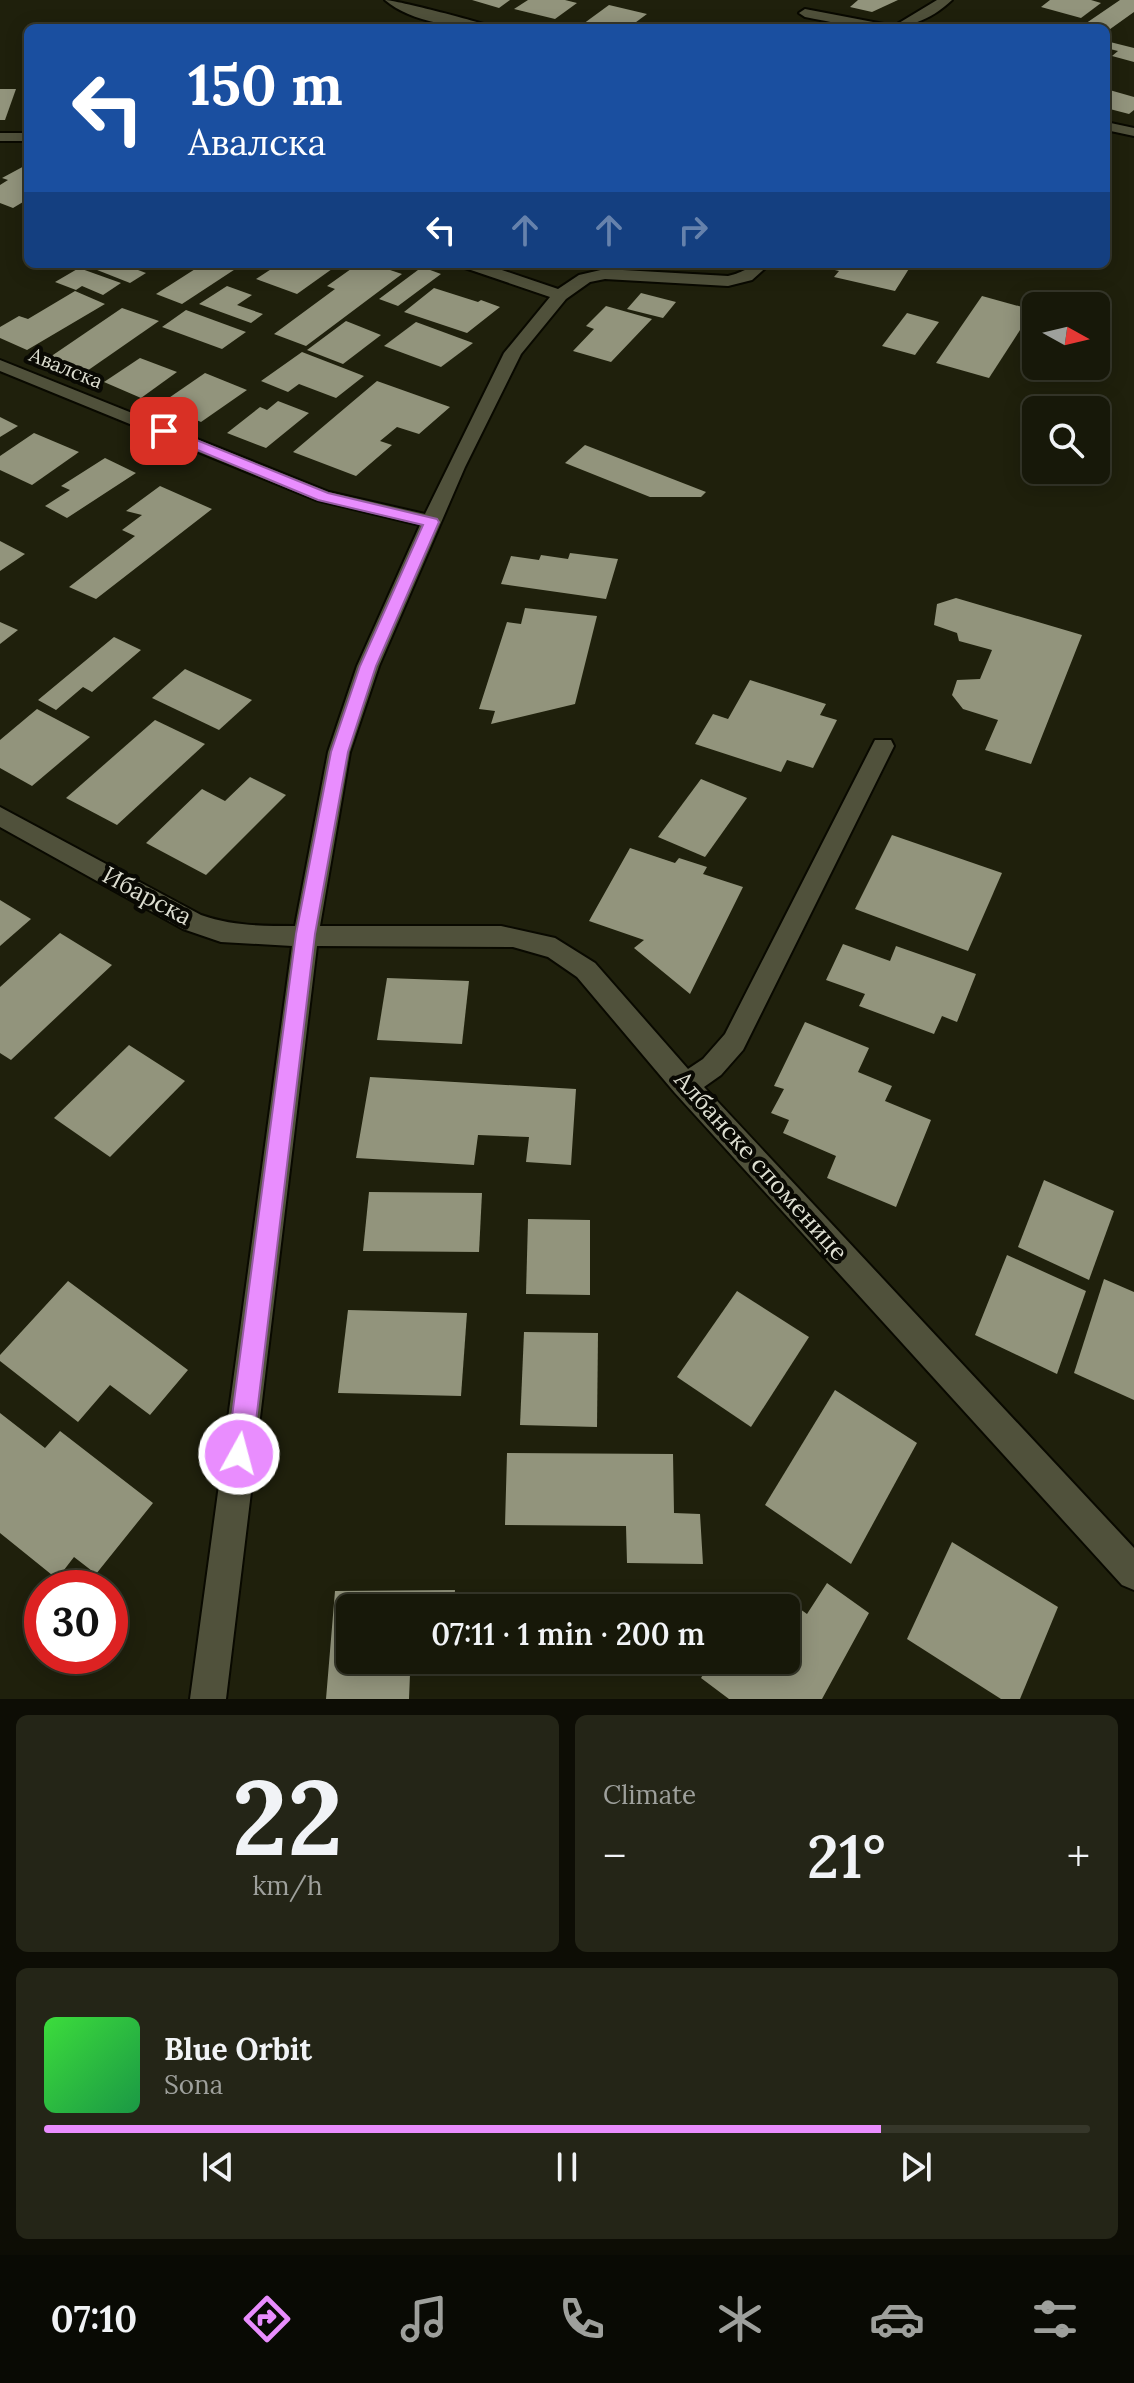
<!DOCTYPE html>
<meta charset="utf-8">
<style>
body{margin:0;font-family:Lora,serif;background:#242517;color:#f1f3f6;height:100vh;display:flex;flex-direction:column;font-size:30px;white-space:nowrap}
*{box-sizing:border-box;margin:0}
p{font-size:26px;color:#9ea09c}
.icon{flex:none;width:44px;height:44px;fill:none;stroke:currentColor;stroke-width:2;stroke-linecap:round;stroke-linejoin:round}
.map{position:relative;height:1699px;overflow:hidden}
.drawer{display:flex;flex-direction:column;gap:16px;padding:16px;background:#0d0d05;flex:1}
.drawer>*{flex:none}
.guide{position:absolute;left:24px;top:24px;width:1086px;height:244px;border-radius:12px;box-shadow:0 4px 20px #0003,0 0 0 2px #36372a;background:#1a4fa0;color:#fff;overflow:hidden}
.needle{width:52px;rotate:98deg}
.tools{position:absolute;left:1022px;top:292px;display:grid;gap:16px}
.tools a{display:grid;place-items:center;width:88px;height:88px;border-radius:12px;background:#171809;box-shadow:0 4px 20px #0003,0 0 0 2px #36372a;font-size:40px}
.speed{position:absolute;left:24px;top:1570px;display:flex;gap:16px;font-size:40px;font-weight:700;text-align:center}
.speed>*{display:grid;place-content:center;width:104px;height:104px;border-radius:50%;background:#171809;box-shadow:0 4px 20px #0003,0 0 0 2px #36372a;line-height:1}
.speed .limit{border:12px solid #d22;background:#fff;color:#111}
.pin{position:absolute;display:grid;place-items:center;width:68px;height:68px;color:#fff;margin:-34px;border-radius:16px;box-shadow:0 4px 12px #0006}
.me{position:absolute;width:88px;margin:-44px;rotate:7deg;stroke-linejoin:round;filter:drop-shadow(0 0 6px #0008)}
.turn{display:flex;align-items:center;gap:28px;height:168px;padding:0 32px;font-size:36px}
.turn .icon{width:104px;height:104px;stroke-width:2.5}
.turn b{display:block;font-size:56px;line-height:68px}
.lanes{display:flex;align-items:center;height:76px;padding:0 32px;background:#0003;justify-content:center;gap:40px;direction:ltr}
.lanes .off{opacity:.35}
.big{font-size:60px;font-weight:600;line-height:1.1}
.drawer .widget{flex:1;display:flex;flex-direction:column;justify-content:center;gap:12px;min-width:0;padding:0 28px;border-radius:12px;background:#242517}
.drawer .dial{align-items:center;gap:0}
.dial b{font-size:104px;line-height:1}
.song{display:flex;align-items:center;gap:24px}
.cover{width:96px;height:96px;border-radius:12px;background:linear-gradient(135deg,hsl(120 70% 55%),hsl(140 70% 35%))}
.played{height:8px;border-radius:4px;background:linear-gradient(90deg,#e98dfe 80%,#36372a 80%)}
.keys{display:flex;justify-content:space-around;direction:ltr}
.heat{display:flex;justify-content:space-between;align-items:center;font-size:44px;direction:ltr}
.drawer .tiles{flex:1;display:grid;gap:16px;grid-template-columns:1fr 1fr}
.widget:last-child{grid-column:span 2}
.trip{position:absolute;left:336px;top:1594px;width:464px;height:80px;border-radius:12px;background:#171809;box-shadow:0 4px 20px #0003,0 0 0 2px #36372a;font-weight:600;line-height:80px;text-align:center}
.tabs{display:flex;height:128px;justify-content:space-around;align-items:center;background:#090a04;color:#9ea09c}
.tabs .icon{width:56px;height:56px}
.tabs .active{color:#e98dfe}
.tabs b{font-size:36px;color:#f1f3f6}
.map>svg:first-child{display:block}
</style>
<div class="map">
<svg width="1134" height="1699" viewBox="0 0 1134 1699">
<rect width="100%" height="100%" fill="#1f200c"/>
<g fill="#92947c">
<polygon points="472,0 510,0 499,8"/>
<polygon points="528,0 565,0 577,3 555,19 514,9"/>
<polygon points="858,0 898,0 872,12 850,7"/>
<polygon points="1050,0 1091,0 1101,3 1081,18 1041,7"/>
<polygon points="1120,0 1134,0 1134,12 1106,32 1106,28 1079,28"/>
<polygon points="609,5 647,14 628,28 598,28 583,24"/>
<polygon points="1106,41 1134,48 1134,62 1112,56 1118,51 1106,48"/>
<polygon points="0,89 16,89 5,120 0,120"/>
<polygon points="1106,89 1134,97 1134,110 1129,114 1106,108"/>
<polygon points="28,164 28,199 13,208 0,203 0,185 8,180 2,178"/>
<polygon points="82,264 122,264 146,273 130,283"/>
<polygon points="203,264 243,264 182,304 156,294"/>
<polygon points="279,264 339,264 297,294 256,279"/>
<polygon points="358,264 372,264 402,274 306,346 274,334 335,289 327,286"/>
<polygon points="912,264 895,291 834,277 839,271 814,265"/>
<polygon points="422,267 441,274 398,306 379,299"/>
<polygon points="79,268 121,283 103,295 82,286 76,290 55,282"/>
<polygon points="227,286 252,295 237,305 263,314 251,323 199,304"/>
<polygon points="434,288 478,302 481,300 500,307 467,333 404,312"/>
<polygon points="75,291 105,304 27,350 0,338 0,327 19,316 28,319"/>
<polygon points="641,293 676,302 663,318 627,309"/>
<polygon points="982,296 1033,310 989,378 936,363"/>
<polygon points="606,306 652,319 611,362 573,351 594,329 586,326"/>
<polygon points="122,308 159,321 87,371 50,357"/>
<polygon points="186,310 246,332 222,349 162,327"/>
<polygon points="907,313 939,322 915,355 882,346"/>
<polygon points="346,321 381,335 343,364 307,350"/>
<polygon points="416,322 473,343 441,367 384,346"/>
<polygon points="302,352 364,376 336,398 299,384 288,392 261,381"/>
<polygon points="140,358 177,372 141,398 104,382"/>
<polygon points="205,373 247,390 201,422 160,404"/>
<polygon points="377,381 450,407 419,434 397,427 380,441 392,445 356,476 293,452"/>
<polygon points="278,401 309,413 266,448 227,433 260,407 267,410"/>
<polygon points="0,417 18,426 0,437"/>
<polygon points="34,433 79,452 32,485 0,470 0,456"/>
<polygon points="585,445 706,492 701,497 650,497 565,463"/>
<polygon points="105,458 136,473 67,518 45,506 70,490 61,486"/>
<polygon points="160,486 212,509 96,599 69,587 135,536 122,530 142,515 126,511"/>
<polygon points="0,541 25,554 0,571"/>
<polygon points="570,553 618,559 606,599 501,584 511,556 539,560 541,555 568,559"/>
<polygon points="956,598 1082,635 1031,764 985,750 998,720 963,709 952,695 957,680 980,679 992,650 959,641 957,633 934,625 937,604"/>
<polygon points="525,608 597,616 575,704 491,724 495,711 479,709 507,622 521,624"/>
<polygon points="0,622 18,630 0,644"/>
<polygon points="114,637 141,650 92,692 83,687 56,710 38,700"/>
<polygon points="185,669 252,700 219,730 152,698"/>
<polygon points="750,680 826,704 820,715 837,720 813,768 787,760 781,772 695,744 713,714 728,719"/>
<polygon points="37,709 90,737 32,786 0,768 0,740"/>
<polygon points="155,720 205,744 117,825 66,798"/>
<polygon points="250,777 286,795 206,875 146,843 202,789 225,801"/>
<polygon points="701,779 747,798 705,857 658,837"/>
<polygon points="892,835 1002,873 968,951 855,909"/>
<polygon points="630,848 675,863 679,858 707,867 703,874 743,887 690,994 634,948 644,940 589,921"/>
<polygon points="0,900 31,919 0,946"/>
<polygon points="60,933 112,965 11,1060 0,1053 0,987"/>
<polygon points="843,944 890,961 896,946 976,974 957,1022 942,1016 934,1034 859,1006 865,994 826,980"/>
<polygon points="387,978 469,981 462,1044 377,1040"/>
<polygon points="805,1022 869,1048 858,1072 892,1086 885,1101 931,1120 896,1207 827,1178 836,1156 783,1133 789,1120 771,1113 784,1089 774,1086"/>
<polygon points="129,1045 185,1081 110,1157 54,1118"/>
<polygon points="370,1077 576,1089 571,1165 526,1162 529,1137 478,1135 474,1165 356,1158"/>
<polygon points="1044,1180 1114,1211 1089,1280 1018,1247"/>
<polygon points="369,1192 482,1193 479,1252 363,1251"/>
<polygon points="528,1219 590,1220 590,1295 526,1294"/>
<polygon points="1007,1255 1086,1291 1057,1374 975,1335"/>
<polygon points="1104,1279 1134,1292 1134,1400 1074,1373"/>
<polygon points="68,1281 188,1370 150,1415 110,1385 78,1422 0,1361 0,1355"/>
<polygon points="737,1291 809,1337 751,1427 677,1377"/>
<polygon points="348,1310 467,1313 461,1396 338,1393"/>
<polygon points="524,1332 598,1333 597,1427 520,1425"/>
<polygon points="835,1390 917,1443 851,1564 765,1505"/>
<polygon points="0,1413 45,1448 60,1431 153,1503 96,1574 74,1557 57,1579 0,1533"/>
<polygon points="507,1453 673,1454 674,1513 700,1514 703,1564 627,1563 626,1526 505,1525"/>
<polygon points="952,1542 1058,1607 1020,1699 1001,1699 907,1639"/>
<polygon points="827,1583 869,1613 822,1699 729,1699 701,1678 712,1660 786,1660 786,1608 780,1608 786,1599 807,1614"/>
<polygon points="455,1590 454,1608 350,1608 350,1660 452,1660 451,1673 410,1674 409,1699 326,1699 335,1591"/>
</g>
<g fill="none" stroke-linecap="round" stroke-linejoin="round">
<defs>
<g id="minor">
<path d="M 385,0 C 395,0 486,23 494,28 C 460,28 411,23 385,0 Z"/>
<path d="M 937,0 L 952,0 C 908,42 859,27 805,17 L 799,13 L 805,9 L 894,26 Z"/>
<polygon points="1106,122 1134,128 1134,136 1106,130"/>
<rect x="0" y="133" width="28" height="8"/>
<path d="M 460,264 L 484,264 L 558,289 L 579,275 L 605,269 L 728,276 C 747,272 748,264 770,264 L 752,280 L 728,286 L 605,279 L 590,282 L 566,299 L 521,354 L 465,467 L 379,666 L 350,752 L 320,926 L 501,926 L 555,938 L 595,963 L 688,1069 L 703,1059 L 725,1034 L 875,740 L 891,740 L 894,746 L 743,1050 L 721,1075 L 704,1087 L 1134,1548 L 1134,1590 L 1122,1585 L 675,1093 L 577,977 L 548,957 L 513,947 L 317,946 L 226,1699 L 190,1699 L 292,946 L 221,942 L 183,929 L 0,827 L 0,807 L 201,915 C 232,926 262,926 295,926 L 328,752 L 357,666 L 420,525 L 316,500 L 0,371 L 0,360 L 329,492 L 425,514 L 504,353 L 550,297 L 462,267 Z"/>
</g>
</defs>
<use href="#minor" stroke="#090900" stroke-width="4"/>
<use href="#minor" fill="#50513b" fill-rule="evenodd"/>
</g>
<polygon fill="#e98dfe" stroke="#975ca5" stroke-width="2" points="164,427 328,493 437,519 439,522 376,666 348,752 315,934 252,1454 248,1463 239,1466 231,1463 227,1454 296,934 331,752 360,666 423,525 318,500 159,434 159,428"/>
<g text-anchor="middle" stroke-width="8" stroke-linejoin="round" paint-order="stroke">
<g font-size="20" fill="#ddded1" stroke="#090903">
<text transform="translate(66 368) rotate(22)" y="7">Авалска</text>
</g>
<g font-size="24" fill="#ddded1" stroke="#090903">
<text transform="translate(147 896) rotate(28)" y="8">Ибарска</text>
<text transform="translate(761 1166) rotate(48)" y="8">Албанске споменице</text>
</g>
</g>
</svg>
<div class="tools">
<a><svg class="needle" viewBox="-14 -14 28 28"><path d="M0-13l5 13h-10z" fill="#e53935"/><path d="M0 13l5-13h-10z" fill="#9ea09c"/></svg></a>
<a><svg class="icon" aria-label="search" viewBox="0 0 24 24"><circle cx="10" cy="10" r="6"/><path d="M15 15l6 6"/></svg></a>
</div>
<div class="speed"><div class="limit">30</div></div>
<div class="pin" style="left:164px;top:431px;background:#d93025"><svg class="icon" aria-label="arrive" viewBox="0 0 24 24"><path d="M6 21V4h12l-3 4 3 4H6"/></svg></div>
<svg class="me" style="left:239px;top:1454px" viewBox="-20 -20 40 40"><circle r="17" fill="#e98dfe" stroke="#fff" stroke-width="3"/><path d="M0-11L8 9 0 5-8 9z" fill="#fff"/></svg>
<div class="trip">07:11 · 1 min · 200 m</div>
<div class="guide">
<div class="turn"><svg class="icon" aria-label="left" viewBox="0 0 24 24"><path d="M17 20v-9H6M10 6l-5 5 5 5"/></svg><div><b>150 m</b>Авалска</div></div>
<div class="lanes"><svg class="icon" aria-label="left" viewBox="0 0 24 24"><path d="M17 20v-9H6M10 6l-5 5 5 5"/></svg><svg class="icon off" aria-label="ahead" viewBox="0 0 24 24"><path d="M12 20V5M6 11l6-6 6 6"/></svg><svg class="icon off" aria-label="ahead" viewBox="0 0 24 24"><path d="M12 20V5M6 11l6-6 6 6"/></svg><svg class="icon off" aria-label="right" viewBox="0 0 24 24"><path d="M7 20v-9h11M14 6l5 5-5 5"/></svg></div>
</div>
</div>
<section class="drawer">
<div class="tiles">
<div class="widget dial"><b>22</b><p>km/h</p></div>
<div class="widget"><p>Climate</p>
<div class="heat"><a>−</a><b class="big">21°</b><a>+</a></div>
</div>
<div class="widget">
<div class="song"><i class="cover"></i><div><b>Blue Orbit</b><p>Sona</p></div></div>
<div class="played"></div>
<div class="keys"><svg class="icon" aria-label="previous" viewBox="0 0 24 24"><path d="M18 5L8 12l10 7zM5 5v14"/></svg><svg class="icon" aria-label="pause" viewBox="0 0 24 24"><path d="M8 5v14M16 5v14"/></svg><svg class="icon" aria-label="next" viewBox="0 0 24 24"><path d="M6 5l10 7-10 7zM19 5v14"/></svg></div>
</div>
</div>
</section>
<nav class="tabs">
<b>07:10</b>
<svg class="icon active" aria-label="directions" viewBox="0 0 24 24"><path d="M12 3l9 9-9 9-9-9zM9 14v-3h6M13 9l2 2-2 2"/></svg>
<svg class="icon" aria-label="music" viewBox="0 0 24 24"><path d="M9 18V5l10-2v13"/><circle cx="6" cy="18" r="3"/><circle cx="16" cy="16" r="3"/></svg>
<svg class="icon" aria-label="phone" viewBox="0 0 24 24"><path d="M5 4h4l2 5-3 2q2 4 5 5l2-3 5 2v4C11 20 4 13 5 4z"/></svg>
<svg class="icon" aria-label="climate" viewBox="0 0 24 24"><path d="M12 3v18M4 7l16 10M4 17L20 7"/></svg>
<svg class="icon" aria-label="car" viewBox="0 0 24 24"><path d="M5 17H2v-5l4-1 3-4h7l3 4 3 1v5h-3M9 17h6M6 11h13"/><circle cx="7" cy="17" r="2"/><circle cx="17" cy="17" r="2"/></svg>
<svg class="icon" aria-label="filters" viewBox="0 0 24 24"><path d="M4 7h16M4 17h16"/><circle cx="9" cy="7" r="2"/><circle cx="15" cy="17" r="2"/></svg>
</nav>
